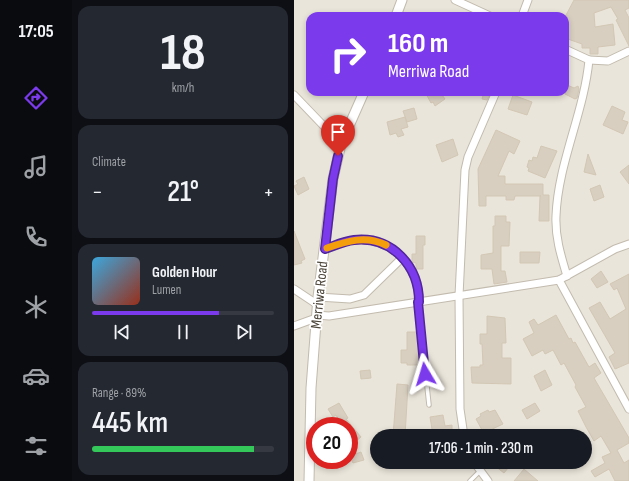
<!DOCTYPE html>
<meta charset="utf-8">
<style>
body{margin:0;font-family:"Sofia Sans Condensed",sans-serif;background:#242831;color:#f1f3f6;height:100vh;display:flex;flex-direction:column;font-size:15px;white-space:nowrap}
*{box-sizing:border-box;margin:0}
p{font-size:13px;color:#9ea1a6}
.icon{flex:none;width:22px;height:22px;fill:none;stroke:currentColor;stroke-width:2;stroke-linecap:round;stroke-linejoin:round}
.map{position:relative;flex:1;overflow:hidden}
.details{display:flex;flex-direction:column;gap:6px;padding:6px;background:#0d0f14;width:222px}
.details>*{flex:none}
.hud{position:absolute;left:12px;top:12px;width:263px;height:84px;border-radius:12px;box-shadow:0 2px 6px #0003;background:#7c3aed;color:#fff;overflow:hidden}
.speed{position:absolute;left:12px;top:417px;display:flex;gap:8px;font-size:20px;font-weight:700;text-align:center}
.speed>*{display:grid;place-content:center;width:52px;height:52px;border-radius:50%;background:#171b24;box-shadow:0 2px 6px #0003;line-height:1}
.speed .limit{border:6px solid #d22;background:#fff;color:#111}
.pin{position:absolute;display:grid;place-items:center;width:34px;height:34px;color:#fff;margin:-41px -17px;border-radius:50% 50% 50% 0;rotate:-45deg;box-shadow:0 0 4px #0007}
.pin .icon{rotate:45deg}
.me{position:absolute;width:44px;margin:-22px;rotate:353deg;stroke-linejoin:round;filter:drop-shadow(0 0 3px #0008)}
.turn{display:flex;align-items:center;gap:14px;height:84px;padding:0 16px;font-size:18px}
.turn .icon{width:52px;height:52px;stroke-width:2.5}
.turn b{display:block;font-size:28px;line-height:34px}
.big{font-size:30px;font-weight:600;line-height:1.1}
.details .card{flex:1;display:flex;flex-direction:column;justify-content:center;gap:6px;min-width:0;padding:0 14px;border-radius:12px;background:#242831}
.details .dial{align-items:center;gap:0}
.dial b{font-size:52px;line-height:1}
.song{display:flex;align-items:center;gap:12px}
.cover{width:48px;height:48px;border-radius:6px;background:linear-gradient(135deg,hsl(200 70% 55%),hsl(10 70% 35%))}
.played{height:4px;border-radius:2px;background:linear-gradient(90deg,#7c3aed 70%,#363941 70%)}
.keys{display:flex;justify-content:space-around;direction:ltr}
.heat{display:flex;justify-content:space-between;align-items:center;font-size:22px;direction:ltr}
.charge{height:6px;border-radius:3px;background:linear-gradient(90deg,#34c759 89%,#363941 0)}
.trip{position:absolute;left:76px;top:429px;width:222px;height:40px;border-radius:20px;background:#171b24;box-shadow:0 2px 6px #0003;font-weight:600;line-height:40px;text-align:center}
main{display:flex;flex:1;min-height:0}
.menu{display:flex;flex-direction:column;width:72px;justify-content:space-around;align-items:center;background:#090b0e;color:#9ea1a6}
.menu .icon{width:28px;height:28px}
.menu .current{color:#7c3aed}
.menu b{font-size:18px;color:#f1f3f6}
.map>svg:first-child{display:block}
</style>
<main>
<nav class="menu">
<b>17:05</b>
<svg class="icon current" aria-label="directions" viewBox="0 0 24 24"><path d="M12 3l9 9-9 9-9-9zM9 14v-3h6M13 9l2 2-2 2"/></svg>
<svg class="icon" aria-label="music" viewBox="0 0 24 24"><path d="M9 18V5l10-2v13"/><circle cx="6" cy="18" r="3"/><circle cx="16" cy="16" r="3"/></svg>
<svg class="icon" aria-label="phone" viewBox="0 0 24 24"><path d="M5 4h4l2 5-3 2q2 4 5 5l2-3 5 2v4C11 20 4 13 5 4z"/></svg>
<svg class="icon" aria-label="climate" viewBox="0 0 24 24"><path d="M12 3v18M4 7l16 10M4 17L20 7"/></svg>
<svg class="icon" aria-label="car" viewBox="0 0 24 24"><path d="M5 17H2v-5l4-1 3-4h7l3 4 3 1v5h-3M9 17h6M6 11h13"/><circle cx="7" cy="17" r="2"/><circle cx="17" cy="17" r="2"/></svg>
<svg class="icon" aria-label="filters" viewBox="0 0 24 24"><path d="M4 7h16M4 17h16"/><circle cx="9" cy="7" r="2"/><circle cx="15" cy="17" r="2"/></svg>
</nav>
<section class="details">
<div class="card dial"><b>18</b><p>km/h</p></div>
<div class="card"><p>Climate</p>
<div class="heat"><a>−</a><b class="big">21°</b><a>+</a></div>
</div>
<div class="card">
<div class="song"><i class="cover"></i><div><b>Golden Hour</b><p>Lumen</p></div></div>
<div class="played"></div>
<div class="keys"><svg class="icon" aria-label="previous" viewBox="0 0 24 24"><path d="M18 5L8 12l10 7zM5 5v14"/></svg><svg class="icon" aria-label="pause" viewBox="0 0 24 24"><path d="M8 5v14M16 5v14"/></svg><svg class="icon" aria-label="next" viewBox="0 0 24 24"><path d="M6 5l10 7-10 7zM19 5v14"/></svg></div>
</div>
<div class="card"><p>Range · 89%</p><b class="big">445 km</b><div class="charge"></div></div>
</section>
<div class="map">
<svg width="335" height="481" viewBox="0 0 335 481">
<rect width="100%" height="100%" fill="#f6f3ec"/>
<path fill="#eae5da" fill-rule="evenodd" d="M 0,0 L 335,0 L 335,481 L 0,481 ZM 16,16 L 271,16 L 271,92 L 16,92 ZM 21,426 L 55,426 L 55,460 L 21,460 ZM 83,436 L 291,436 L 291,462 L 83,462 Z"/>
<g fill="#d8cfc1" stroke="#d3c7b4">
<polygon points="280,0 335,0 335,8 331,10 335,18 335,46 322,20 324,19 317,7 300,13 301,27 319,24 321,45 304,47 304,54 296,54 296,48 288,48 288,44 271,38 271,17"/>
<polygon points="271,84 280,88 284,86 285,89 283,98 281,99 271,94"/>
<polygon points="131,92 146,92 151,99 141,106 139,102 137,103"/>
<polygon points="190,92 197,92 193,100 188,99"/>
<polygon points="219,95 238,102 233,115 214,109"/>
<polygon points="318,106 331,112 328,120 334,122 329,134 309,125"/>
<polygon points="120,108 123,119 113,122 109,111"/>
<polygon points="111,117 114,127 107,129 110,135 104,137 102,133 96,135 93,122"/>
<polygon points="202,130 226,141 220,154 215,151 204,176 211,176 211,184 249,184 249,195 255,195 255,221 245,221 246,196 247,196 221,196 220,200 212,200 212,196 192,196 192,206 185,206 184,169"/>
<polygon points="159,139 164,155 148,162 142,145"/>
<polygon points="247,146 263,151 251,178 234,171 235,168 233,167 235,160 238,161 239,157 243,158"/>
<polygon points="294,154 302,175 290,172"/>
<polygon points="335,165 335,184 326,172"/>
<polygon points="10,177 15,189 4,195 0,186 4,184 2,181"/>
<polygon points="306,185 310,197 300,201 296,189"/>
<polygon points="201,216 212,216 212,222 216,222 215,246 207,246 207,271 211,271 213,282 200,284 198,269 187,269 187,255 199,253 199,226 201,226"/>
<polygon points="0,231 11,259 7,261 8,263 0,265"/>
<polygon points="122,236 131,236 131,245 129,245 129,269 122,269 122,263 118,262 118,254 122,254"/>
<polygon points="226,252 246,252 245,263 226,263"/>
<polygon points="307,271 314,282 303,288 297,279"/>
<polygon points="335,274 335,363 321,369 315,357 321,353 295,308 306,302 316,319 332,309 323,288 320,290 316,284"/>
<polygon points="262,315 275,339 277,338 279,343 281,342 295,367 301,363 307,373 300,378 335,438 335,443 323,450 330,463 335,460 335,481 321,481 315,469 301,477 297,471 311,463 308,457 317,453 307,436 300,441 292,427 284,411 292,407 281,387 282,385 270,363 267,365 259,350 251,354 249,350 238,356 229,339 240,333 235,322 240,319 244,325"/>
<polygon points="193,316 211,318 212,343 208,343 208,358 217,358 217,384 178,383 177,367 186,367 186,365 189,365 188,344 186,344 186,334 193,334"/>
<polygon points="113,332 123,332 124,335 125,365 113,365 113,363 107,363 107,350 113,350"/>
<polygon points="76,370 77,378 67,379 66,371"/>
<polygon points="251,370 258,385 247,391 240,376"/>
<polygon points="103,384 114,385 111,436 99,436"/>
<polygon points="45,403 54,418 52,419 67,437 55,447 55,426 48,426 42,415 39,417 34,409"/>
<polygon points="241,403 246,411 233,419 228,410"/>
<polygon points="194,410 195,412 201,410 209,424 192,432 190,429 188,430 182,419 187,416 186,414"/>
<polygon points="149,415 151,426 158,425 158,432 139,435 136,417"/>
<polygon points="67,452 70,460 59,463 56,456"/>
<polygon points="205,462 219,462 210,473 201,466"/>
<polygon points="230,469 244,481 220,481"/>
</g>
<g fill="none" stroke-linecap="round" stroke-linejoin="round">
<defs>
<g id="service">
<polyline points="124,302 135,405"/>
<polyline points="176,481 186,471"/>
</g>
<g id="minor">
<polyline points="161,0 196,16"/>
<polyline points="228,16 234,0"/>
<path d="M 271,49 L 295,60 C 290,113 264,163 262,216 C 261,237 267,256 273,276"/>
<polyline points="295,60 314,61 335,51"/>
<polyline points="0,95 47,144"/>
<path d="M 31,249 C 40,246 50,241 60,240 C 98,237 125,266 125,302"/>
<polyline points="265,280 335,409"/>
<polyline points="0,289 24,305"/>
<polyline points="24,297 56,299 70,295 108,258"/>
<polyline points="23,315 35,316 265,280 321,249 335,244"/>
<polyline points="0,326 22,318"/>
<polyline points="170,436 166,409 165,296 171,170 174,157 202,92"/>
<polyline points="180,462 194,481"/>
</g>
<g id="tertiary">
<polyline points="102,16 108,0"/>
<polyline points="15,481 17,388 24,297 39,179 47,144 70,92"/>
</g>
</defs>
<use href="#service" stroke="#c2bbae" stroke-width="5.5"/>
<use href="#minor" stroke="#c2bbae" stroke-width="9"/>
<use href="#tertiary" stroke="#c2bbae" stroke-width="11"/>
<use href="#service" stroke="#fff" stroke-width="3.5"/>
<use href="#minor" stroke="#fff" stroke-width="7"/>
<use href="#tertiary" stroke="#fff" stroke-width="9"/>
</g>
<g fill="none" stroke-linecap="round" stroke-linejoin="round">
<defs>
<path id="route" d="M 44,156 L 39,179 L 31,249 C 40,246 50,241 60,240 C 98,236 125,266 125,302 L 124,302 L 131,374"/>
</defs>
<use href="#route" stroke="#51269a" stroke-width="10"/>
<use href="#route" stroke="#7c3aed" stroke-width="7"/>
<path stroke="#f59e0b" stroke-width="7" d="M 33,248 C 53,241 72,235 92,245"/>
</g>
<g text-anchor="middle" stroke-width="3.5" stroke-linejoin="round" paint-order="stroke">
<g font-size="15" fill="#4b4439" stroke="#fff">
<text transform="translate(25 295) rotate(-84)" y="5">Merriwa Road</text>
</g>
</g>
</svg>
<div class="speed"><div class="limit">20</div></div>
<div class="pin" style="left:44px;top:156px;background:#d93025"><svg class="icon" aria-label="arrive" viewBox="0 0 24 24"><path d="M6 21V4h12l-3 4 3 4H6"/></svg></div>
<svg class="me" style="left:131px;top:374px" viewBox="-20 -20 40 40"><path d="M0-17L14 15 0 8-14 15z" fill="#7c3aed" stroke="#fff" stroke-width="4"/></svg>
<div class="trip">17:06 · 1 min · 230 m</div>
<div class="hud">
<div class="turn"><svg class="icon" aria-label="right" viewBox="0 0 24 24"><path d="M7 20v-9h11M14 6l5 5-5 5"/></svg><div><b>160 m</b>Merriwa Road</div></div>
</div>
</div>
</main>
